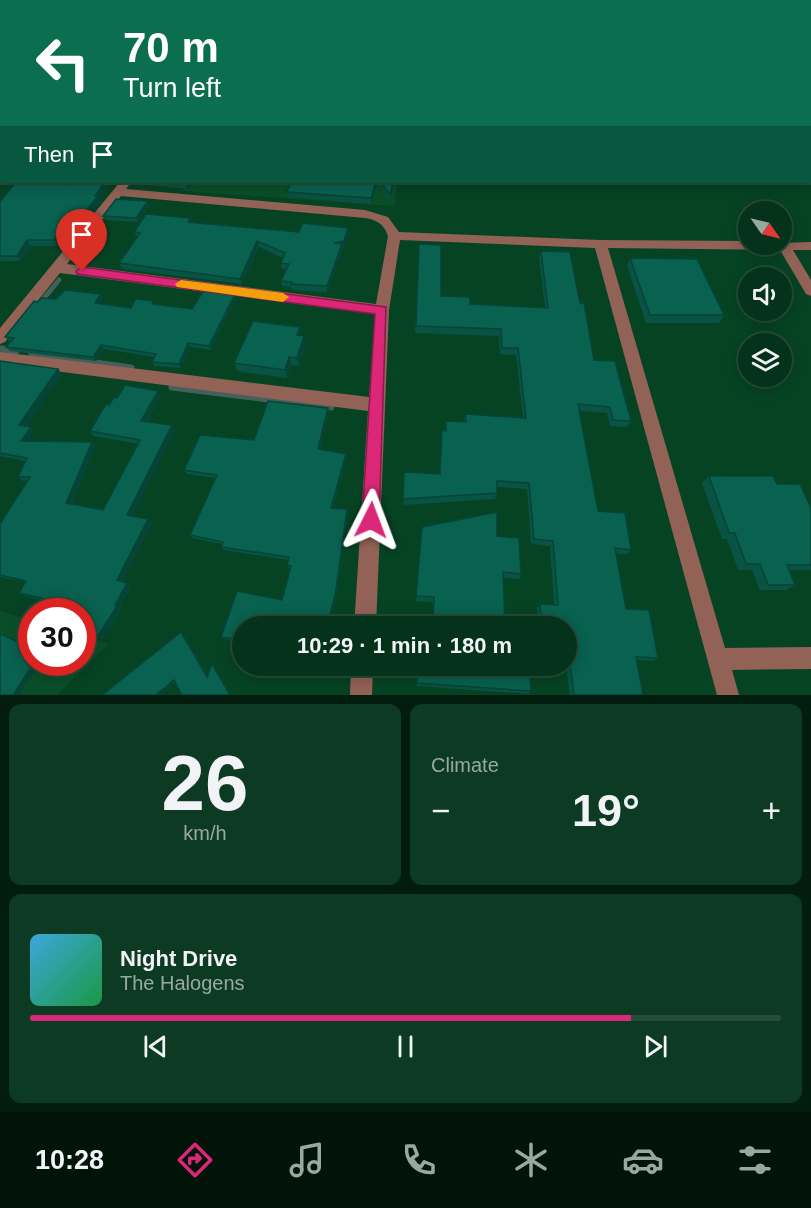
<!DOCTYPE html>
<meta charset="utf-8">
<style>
body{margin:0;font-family:Helvetica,sans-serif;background:#0d3a23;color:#f1f3f6;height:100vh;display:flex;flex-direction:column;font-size:22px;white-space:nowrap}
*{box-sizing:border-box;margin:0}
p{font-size:20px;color:#97aaa2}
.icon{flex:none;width:33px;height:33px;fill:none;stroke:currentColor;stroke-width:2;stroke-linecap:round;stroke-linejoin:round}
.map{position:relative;height:695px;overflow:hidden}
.side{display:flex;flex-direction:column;gap:9px;padding:9px;background:#021c0e;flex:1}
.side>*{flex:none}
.guide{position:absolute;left:0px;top:0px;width:812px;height:183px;box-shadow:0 3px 15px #0003,0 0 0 2px #254d39;background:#0b6e4f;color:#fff;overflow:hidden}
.needle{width:39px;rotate:124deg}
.buttons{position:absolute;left:738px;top:201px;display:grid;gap:12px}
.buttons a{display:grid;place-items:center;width:54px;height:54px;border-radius:50%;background:#04321a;box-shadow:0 3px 15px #0003,0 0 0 2px #254d39;font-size:30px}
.speed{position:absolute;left:18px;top:598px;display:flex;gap:12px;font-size:30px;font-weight:700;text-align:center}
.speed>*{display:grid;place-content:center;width:78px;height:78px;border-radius:50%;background:#04321a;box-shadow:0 3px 15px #0003,0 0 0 2px #254d39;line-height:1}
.speed .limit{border:9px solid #d22;background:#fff;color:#111}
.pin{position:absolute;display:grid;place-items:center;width:51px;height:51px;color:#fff;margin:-62px -26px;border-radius:50% 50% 50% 0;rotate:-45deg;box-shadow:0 0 6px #0007}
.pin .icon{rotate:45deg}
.me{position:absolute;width:66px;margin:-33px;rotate:3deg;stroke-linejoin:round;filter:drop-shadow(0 0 4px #0008)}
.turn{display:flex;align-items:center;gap:21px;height:126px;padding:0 24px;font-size:27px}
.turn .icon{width:78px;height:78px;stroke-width:2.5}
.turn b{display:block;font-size:42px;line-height:51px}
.then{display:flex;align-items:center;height:57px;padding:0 24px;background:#0003;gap:12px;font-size:22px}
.big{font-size:45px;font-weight:700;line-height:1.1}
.side .card{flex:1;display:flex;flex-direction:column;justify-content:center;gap:9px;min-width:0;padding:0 21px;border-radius:12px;background:#0d3a23}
.side .dial{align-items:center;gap:0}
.dial b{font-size:78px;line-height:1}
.song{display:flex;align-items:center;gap:18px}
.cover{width:72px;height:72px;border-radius:9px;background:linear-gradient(135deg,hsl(200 70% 55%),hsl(140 70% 35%))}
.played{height:6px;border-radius:3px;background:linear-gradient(90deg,#db2777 80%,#254d39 80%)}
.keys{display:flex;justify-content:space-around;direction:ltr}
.heat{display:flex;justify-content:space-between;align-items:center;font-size:33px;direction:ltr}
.side .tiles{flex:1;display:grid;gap:9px;grid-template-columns:1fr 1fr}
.card:last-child{grid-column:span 2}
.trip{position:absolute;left:232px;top:616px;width:345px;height:60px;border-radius:30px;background:#04321a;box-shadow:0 3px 15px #0003,0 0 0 2px #254d39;font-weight:700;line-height:60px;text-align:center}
.tabs{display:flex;height:96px;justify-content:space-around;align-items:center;background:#02140a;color:#97aaa2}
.tabs .icon{width:42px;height:42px}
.tabs .active{color:#db2777}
.tabs b{font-size:27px;color:#f1f3f6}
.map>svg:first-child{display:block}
</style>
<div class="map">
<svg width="811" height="695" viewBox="0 0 811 695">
<rect width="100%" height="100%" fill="#064323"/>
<g fill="#0a4e29">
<polygon points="183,182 397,182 394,206 182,191 186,182"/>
<polygon points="0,611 31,620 32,663 82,663 83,636 108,644 57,695 0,695"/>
</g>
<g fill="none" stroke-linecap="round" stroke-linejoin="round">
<polyline stroke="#455f5a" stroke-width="5" points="40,303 59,280"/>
<g stroke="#455f5a" stroke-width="7">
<polyline points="1,349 16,351"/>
<polyline points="32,354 131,368"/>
<polyline points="172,387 331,407"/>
</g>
<g fill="#926256" fill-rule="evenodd">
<path d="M 120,182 L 131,182 L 126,189 L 365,210 L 388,217 L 399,232 L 600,240 L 748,241 L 748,244 L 811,242 L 811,250 L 793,250 L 811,280 L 811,296 L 806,294 L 780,250 L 608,248 L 725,648 L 811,647 L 811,669 L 732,670 L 739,695 L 717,695 L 595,248 L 400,240 L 389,310 L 376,627 L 354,627 L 368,411 L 0,364 L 0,352 L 369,397 L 375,314 L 60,273 L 5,342 L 0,344 L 0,328 ZM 121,196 L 365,218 C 377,220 384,224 388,236 L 376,304 L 67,264 Z"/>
<polygon points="351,666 373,666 372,695 350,695"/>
</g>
</g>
<g fill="#085344">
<polygon points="536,0 756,0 757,2 536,2"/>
<rect x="810" y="17" width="1" height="33"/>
<polygon points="9,182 61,182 70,185 109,184 99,199 101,202 87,218 82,218 67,242 59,242 57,246 31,246 21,261 1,261 0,262 0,202 15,184"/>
<polygon points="148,182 195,182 187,189 149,185"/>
<polygon points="291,182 395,182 390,199 377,183 371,204 288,197 287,192"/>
<polygon points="149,205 138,222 105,220 103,216"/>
<polygon points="191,222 299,232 349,233 344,246 343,247 343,249 327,292 292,290 291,287 282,286 281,281 286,269 282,269 281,263 283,258 259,247 242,284 122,269 119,263 137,238 134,232"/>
<polygon points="419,244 441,296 470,304 545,307 539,258 541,251 580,303 594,360 631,421 627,427 610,426 607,413 579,411 598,511 631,550 627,554 616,554 626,609 658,658 653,661 636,660 643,695 570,695 566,666 567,627 539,627 537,608 540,604 554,605 550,546 531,544 527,489 497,487 497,493 495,499 403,505 404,472 440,474 446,421 464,422 465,414 523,417 516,355 500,354 499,336 415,333"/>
<polygon points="630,258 724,315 719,323 646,323 627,266"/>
<polygon points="103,298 100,303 131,308 156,305 192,309 236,298 211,350 190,347 181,368 154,366 152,362 154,357 104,349 96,361 10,351 6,347 11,341 9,341 5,337 38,302 56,299"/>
<polygon points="301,335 306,344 299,366 292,365 287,378 237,371 234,363"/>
<polygon points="0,361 58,369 62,374 26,426 31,427 35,432 29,441 92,442 96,447 72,504 103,510 138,444 93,436 90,431 109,405 117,398 161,395 147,421 175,430 132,516 152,523 122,581 127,583 131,586 120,607 122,609 103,638 84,633 82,636 82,612 63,605 25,596 19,593 25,582 0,577 0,524 27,481 23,481 18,477 26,461 0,456"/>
<polygon points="328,408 329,412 320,449 346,454 347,457 333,508 347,509 348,512 337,592 329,627 243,627 243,643 223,639 221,637 282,600 291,568 289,568 287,565 288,560 223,550 221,547 222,544 192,538 190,535 215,478 187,474 184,470"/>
<polygon points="709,476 777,484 811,508 811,570 789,570 795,585 786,590 760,590 752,570 738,570 727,539 722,539 702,483"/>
<polygon points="422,527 497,536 521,574 519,579 503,578 505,627 433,627 433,602 416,601"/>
<polygon points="418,666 531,691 528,694 417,686"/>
</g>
<g fill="#064437">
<polygon points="105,182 108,182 109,184 99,199 101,202 87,218 84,213"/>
<polygon points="187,182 195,182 187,189 185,184"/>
<polygon points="376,182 377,182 377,183 371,204 371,198"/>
<polygon points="393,182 395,182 390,199 390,194"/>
<polygon points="148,201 149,205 138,222 136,218"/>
<polygon points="79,213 82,218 67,242 64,237"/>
<polygon points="348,228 349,233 344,246 343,247 343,249 327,292 327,286 334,243"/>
<polygon points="56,237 59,242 57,246 54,240"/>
<polygon points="27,240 31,246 21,261 17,256"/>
<polygon points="257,241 259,247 242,284 240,279"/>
<polygon points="101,294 103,298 97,307 95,303"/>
<polygon points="235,294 236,298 211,350 209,346"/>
<polygon points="300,327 301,335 299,343 297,335"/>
<polygon points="304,336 306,344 299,366 297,358"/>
<polygon points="188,343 190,347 181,368 179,364"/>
<polygon points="101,345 104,349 96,361 93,357"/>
<polygon points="289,357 292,365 287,378 285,370"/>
<polygon points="58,369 62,374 24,430 19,425"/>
<polygon points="158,391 161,395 144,425 141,421"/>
<polygon points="328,408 329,412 319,452 318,449"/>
<polygon points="172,425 175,430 131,519 127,515"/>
<polygon points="31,427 35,432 26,446 21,441"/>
<polygon points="92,442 96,447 71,507 66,503"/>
<polygon points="346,454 347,457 332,511 331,508"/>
<polygon points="347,509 348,512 337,592 329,627 327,627"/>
<polygon points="148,519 152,523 121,583 117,580"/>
<polygon points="127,583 131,586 120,607 122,609 103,638 98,636"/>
<polygon points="181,632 184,634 210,678 207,677"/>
<polygon points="34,663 40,663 19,695 13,695"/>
<polygon points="212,664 214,666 231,695 230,695"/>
<polygon points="174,680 177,682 161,695 156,695"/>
</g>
<g fill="#09614f" stroke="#064437" stroke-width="1.5">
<polygon points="0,0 402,0 401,2 2,2 2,150 0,150"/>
<polygon points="570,0 756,0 757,2 570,2"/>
<rect x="810" y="17" width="1" height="21"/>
<rect x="0" y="158" width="2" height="16"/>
<polygon points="16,182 61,182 70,185 74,182 105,182 95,196 98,196 84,213 79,213 64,237 56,237 54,240 27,240 17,256 0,256 0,202"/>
<polygon points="166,182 187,182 185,184"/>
<polygon points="291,182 376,182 371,198 287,192"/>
<polygon points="380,182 393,182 390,194"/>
<polygon points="116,199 148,201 136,218 103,216"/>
<polygon points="146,214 190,218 188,222 299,232 303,223 348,228 344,241 334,243 342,244 327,286 291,284 292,282 281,281 289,264 281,263 285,253 257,241 240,279 119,263 140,233 134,232"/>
<polygon points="419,244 441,245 441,296 470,297 470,304 548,308 541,251 570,252 580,303 584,303 594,360 615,361 631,421 613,420 610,407 578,404 598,511 625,513 631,550 615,548 626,609 649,610 658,658 636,657 643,695 574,695 568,648 567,647 567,627 542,627 540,604 558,605 553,541 534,539 529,483 497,481 497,493 403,499 404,472 440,474 442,430 446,431 446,421 466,422 465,414 526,418 518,348 502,348 501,329 416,326"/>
<polygon points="630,258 697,259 724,315 650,315"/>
<polygon points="65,290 101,294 95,303 131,308 136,299 154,301 152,304 192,309 204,290 235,294 209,346 188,343 179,364 152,362 156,354 101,345 93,357 6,347 14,338 5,337 34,301 38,302 41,298 56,299"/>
<polygon points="253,321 300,327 297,335 304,336 297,358 289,357 285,370 234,363"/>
<polygon points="0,361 58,369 19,425 31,427 21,441 92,442 66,503 103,510 140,440 90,431 106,404 109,405 114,397 117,398 125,385 158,391 141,421 172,425 127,515 148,519 117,580 127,583 115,605 117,606 98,636 82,631 82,612 58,612 64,603 19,593 26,581 0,575 0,524 30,477 18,477 27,458 0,453"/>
<polygon points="268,401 328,408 318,449 346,454 331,508 347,509 336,590 327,627 243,627 243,641 221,637 237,591 282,600 291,566 287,565 289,557 221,547 223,542 190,535 217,475 184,470 200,435 254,440"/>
<polygon points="709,476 773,476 777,484 800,484 811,508 811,565 787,565 795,585 768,585 760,564 746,564 735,533 729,533"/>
<polygon points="497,512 497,536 519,538 521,574 503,572 505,627 433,627 434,597 416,596 422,527"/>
<polygon points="181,632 207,677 212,664 230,695 182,695 174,680 156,695 102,695"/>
<polygon points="0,634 32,648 32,663 34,663 13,695 0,695"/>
<polygon points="418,666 529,666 531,691 417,683"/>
</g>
<polygon fill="#db2777" stroke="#8e194d" stroke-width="1.5" points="82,267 386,307 379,520 377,526 371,529 365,526 362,520 375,314 77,274 76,271"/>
<polygon fill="#f59e0b" points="181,280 283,293 289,297 283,302 177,287 175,284"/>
</svg>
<div class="buttons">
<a><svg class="needle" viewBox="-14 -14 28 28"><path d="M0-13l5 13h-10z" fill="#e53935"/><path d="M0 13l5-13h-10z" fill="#97aaa2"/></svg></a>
<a><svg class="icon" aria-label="sound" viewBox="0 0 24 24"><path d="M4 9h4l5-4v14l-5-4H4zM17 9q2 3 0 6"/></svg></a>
<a><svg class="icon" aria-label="layers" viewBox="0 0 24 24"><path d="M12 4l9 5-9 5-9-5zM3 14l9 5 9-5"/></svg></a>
</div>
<div class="speed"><div class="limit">30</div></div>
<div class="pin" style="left:82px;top:271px;background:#d93025"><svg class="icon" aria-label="arrive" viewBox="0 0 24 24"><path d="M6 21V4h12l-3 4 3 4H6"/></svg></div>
<svg class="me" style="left:371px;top:520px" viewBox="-20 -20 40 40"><path d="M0-17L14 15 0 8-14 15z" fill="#db2777" stroke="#fff" stroke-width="4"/></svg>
<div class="trip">10:29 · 1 min · 180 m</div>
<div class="guide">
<div class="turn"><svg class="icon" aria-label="left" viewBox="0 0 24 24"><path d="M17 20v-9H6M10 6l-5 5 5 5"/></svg><div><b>70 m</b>Turn left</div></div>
<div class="then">Then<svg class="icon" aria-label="arrive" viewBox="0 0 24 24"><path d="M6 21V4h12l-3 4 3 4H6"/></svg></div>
</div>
</div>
<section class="side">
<div class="tiles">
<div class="card dial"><b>26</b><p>km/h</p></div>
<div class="card"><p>Climate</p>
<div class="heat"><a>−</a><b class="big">19°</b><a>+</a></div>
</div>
<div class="card">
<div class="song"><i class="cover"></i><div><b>Night Drive</b><p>The Halogens</p></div></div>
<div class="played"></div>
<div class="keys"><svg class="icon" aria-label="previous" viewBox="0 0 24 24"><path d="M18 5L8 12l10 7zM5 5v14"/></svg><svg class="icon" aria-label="pause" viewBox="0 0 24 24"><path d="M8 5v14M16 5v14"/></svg><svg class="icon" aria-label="next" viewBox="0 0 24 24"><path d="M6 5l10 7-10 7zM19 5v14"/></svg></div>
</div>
</div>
</section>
<nav class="tabs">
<b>10:28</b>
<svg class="icon active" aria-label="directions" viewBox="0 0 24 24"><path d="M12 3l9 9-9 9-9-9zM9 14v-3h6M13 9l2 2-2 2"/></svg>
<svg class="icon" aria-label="music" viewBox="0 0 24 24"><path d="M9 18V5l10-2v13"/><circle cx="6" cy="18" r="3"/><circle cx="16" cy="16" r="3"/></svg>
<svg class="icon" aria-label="phone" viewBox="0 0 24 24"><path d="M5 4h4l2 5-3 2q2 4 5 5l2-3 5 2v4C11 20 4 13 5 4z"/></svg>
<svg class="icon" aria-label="climate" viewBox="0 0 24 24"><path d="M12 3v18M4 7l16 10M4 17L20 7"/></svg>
<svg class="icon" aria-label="car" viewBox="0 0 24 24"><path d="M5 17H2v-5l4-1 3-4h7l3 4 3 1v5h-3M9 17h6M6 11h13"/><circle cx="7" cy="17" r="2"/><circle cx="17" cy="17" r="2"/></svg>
<svg class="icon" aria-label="filters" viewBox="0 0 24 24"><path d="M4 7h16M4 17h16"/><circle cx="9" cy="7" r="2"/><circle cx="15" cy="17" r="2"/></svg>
</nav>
